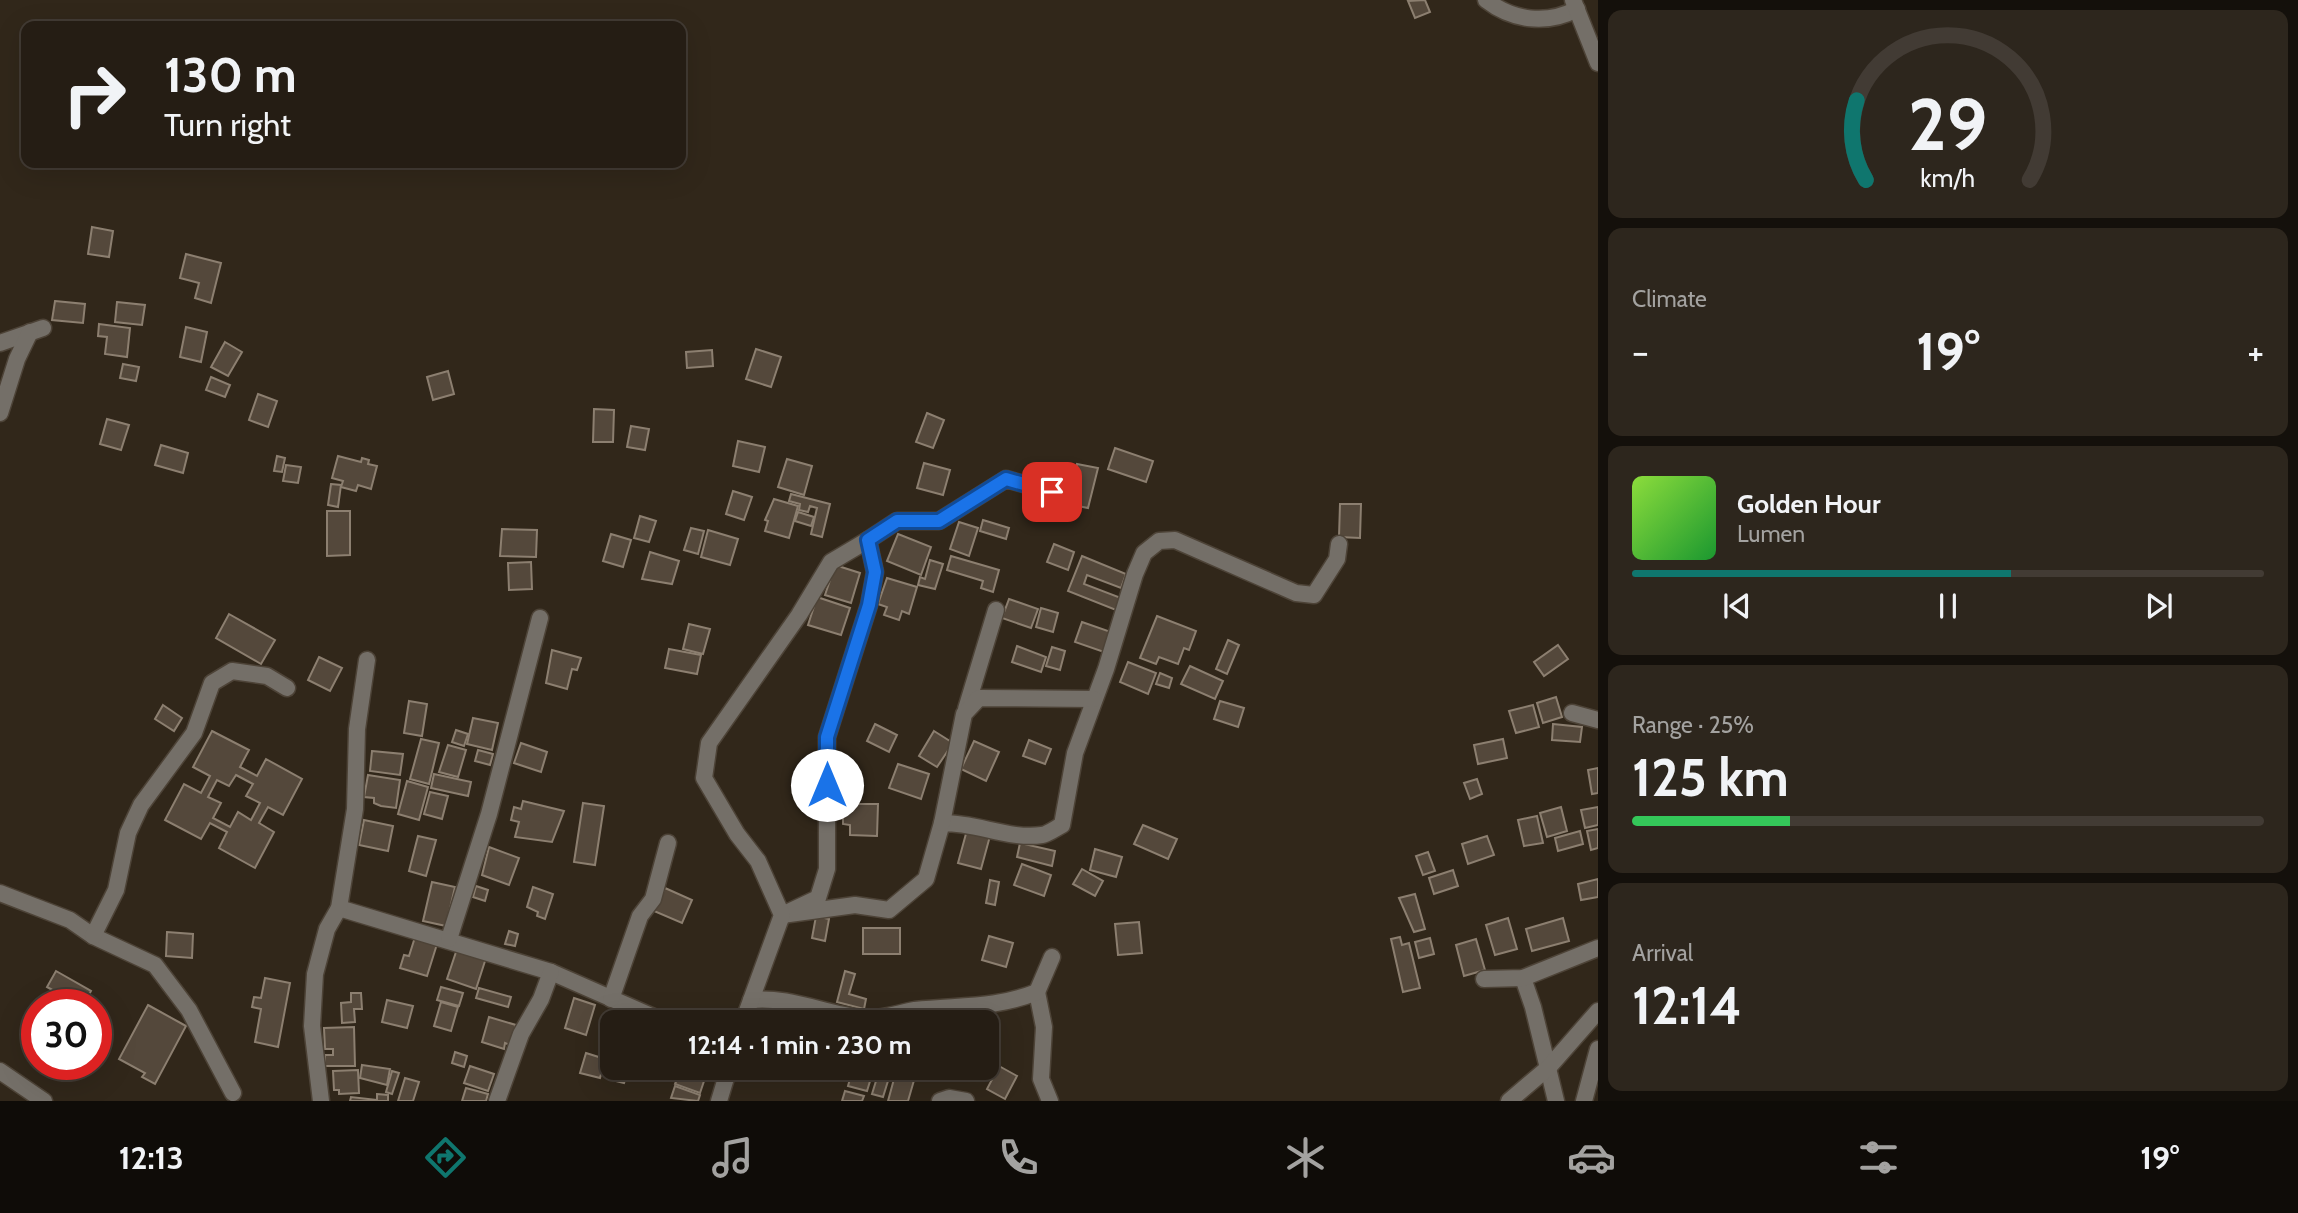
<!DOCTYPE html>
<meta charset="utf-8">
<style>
body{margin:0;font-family:Cabin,sans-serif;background:#2d261d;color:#f1f3f6;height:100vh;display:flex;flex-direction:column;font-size:26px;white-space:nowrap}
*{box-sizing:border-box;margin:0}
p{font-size:23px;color:#a3a2a0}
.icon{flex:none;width:38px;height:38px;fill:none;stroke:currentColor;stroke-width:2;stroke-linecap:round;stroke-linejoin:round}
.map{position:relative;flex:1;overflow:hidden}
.side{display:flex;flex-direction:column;gap:10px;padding:10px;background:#14100b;width:700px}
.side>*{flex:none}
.banner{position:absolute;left:21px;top:21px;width:665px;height:147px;border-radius:14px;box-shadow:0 7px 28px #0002,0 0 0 2px #423b34;background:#251d14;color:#f1f3f6;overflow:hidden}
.speed{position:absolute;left:21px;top:989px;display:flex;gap:14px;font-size:35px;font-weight:700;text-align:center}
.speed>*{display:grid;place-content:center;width:91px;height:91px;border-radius:50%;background:#251d14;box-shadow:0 7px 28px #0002,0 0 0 2px #423b34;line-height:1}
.speed .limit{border:10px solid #d22;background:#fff;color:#111}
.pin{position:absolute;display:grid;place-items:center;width:60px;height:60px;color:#fff;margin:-30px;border-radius:14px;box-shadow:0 4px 10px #0006}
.me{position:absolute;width:77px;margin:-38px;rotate:0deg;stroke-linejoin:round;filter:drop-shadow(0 0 5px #0008)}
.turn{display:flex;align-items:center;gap:24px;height:147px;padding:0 28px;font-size:32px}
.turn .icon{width:91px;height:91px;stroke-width:2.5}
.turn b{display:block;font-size:49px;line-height:60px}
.big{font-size:52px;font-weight:700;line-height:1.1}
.side .tile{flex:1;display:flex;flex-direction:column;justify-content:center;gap:10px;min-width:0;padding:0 24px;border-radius:14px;background:#2d261d}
.side .dial{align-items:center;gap:0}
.dial svg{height:182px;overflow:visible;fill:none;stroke:#423b34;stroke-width:7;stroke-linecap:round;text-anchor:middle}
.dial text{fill:#f1f3f6;stroke:none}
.song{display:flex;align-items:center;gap:21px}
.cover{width:84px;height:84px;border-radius:10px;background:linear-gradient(135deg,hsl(90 70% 55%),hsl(130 70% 35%))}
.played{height:7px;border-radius:4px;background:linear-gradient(90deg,#0f766e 60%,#423b34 60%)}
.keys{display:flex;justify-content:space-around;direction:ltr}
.heat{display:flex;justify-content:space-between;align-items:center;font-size:38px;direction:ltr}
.charge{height:10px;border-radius:5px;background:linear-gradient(90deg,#34c759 25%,#423b34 0)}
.trip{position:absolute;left:600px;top:1010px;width:399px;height:70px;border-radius:14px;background:#251d14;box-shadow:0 7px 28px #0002,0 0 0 2px #423b34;font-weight:700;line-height:70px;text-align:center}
.dock{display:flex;height:112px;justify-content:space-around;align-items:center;background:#0f0c08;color:#a3a2a0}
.dock .icon{width:49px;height:49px}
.dock .selected{color:#0f766e}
.dock b{font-size:32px;color:#f1f3f6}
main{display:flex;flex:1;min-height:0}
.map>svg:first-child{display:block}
</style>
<main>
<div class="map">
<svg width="1598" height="1101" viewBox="0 0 1598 1101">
<rect width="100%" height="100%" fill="#31271a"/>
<g fill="#54483b" stroke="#8c7f70" stroke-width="2" fill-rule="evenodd">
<polygon points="1425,0 1430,12 1415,18 1408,1"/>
<polygon points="92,227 113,231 109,257 88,254"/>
<polygon points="186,254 221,263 211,303 195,298 199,283 180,278"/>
<polygon points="55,301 85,304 83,323 52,320"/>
<polygon points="117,302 145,305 142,325 115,322"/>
<polygon points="99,324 130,328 127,357 105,354 107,337 98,336"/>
<polygon points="186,327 207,332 201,362 180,357"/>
<polygon points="225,342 242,352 228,376 211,367"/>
<polygon points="756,349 781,357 771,387 746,379"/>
<polygon points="712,350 713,366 687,368 686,352"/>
<polygon points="123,364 139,367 136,381 120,378"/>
<polygon points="448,371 454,394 433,400 427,377"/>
<polygon points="211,377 230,385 225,397 206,390"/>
<polygon points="258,394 277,401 268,427 249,420"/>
<polygon points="594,409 614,410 613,442 593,442"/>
<polygon points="927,413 944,420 933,448 916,442"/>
<polygon points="107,419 129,425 121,450 100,444"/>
<polygon points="631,426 649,429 645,450 627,447"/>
<polygon points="738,441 765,447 759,472 733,466"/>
<polygon points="161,445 188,453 183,473 155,465"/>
<polygon points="1115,448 1153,461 1146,482 1108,469"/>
<polygon points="277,456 285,458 282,472 274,471"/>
<polygon points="338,456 361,462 362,458 369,460 368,464 377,466 371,489 358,485 356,491 341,487 343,481 332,478"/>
<polygon points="787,459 812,466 804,495 778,487"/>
<polygon points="924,463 950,470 943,495 917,488"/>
<polygon points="1077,464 1098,468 1088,508 1068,504"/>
<polygon points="286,465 301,467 298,483 283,481"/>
<polygon points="331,484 341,485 338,507 328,505"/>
<polygon points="733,491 752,497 744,520 726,514"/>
<polygon points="791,494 830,504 822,537 811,534 817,508 810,506 808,512 799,510 800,504 789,501"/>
<polygon points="774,499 798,506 789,538 765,531 768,521 765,520"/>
<polygon points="1340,504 1361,504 1360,538 1339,537"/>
<polygon points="327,511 350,511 350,555 327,556"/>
<polygon points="798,512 814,517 811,526 795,521"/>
<polygon points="640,516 656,521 649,542 634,538"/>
<polygon points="983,520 1009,528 1006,539 980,531"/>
<polygon points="959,522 978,528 969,556 950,549"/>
<polygon points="691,528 704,531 698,554 684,550"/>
<polygon points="502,529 537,530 536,557 500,556"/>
<polygon points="708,530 738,539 730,565 701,557"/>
<polygon points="611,534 631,540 623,567 603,561"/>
<polygon points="898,534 931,547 921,575 887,561"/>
<polygon points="1054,544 1074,552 1068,570 1047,562"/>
<polygon points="650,552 679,561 672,584 642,579"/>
<polygon points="951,556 999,570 993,592 981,588 983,581 947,570"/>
<polygon points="1082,556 1126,574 1121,588 1087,575 1084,584 1121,598 1116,610 1068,591"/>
<polygon points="930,560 943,564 935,589 918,585 920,577 925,579"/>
<polygon points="531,562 532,589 509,590 508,563"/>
<polygon points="835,565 860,573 851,603 825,595"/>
<polygon points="887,578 917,587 909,614 902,611 899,620 884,615 887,607 878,604"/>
<polygon points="817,597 850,608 841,635 808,625"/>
<polygon points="1009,599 1038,609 1031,628 1002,618"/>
<polygon points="1041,608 1058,613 1053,632 1036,627"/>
<polygon points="229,614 275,640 261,664 216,638"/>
<polygon points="1157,616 1196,631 1189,650 1184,648 1178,664 1159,657 1156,664 1140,658"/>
<polygon points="1082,622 1111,632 1104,652 1075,642"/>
<polygon points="689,624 710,629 703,654 683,649"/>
<polygon points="1228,640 1239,645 1227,674 1216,669"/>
<polygon points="1558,645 1568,659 1544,676 1534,662"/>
<polygon points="1017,646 1046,657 1041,672 1012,662"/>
<polygon points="1052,647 1065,651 1060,670 1046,666"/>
<polygon points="669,649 701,655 697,674 665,668"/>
<polygon points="552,650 581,658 577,670 572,669 567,689 546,683"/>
<polygon points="319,657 342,668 330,691 308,680"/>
<polygon points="1128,662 1156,673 1148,694 1120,682"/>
<polygon points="1190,666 1223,681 1215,699 1181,684"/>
<polygon points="1160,673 1172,678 1169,688 1156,684"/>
<polygon points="1556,697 1562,717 1543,723 1537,703"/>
<polygon points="409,701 427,704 422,736 404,733"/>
<polygon points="1220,701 1244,708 1238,727 1214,719"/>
<polygon points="163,705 182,718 174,731 155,719"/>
<polygon points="1533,705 1539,727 1516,733 1509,711"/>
<polygon points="473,718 498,723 492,750 467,744"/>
<polygon points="875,724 897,735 889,752 867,741"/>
<polygon points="1553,724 1582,727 1580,742 1552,740"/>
<polygon points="456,730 468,734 464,746 452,742"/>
<path d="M 212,731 L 249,750 L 240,767 L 257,776 L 266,759 L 302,779 L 283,815 L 268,807 L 259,823 L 274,832 L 255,868 L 219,848 L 227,832 L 210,823 L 201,839 L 165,820 L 184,784 L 201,793 L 210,776 L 193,767 ZM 236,775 L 253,784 L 246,796 L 260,803 L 251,820 L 238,812 L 230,827 L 213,818 L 221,803 L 208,797 L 217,780 L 229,786 Z"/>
<polygon points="934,731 953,743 937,767 919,756"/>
<polygon points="421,739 439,743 429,784 410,779"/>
<polygon points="1503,739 1507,758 1478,764 1474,745"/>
<polygon points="1029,740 1051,749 1045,764 1023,756"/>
<polygon points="974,741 999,752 986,781 961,769"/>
<polygon points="521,743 547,752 541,772 514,763"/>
<polygon points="448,745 466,750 458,777 439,772"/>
<polygon points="478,750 493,754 490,765 475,761"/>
<polygon points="372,751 403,754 400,775 370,771"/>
<polygon points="898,764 929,774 921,799 889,788"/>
<polygon points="1598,768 1598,793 1592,794 1588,770"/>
<polygon points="434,774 471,782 468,796 431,788"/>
<polygon points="368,775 400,780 396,808 381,806 374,803 374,798 364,797"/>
<polygon points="1477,779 1482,794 1470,799 1464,783"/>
<polygon points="407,781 428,787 419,820 398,814"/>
<polygon points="430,792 448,796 442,819 424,814"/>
<polygon points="523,801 564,811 552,842 515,837 519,822 511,820 514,807 521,809"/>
<polygon points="583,803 604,806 595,865 574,862"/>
<polygon points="850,804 878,804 877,836 850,835 850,825 843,824 843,810 850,810"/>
<polygon points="1561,807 1567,831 1547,837 1540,813"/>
<polygon points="1598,807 1598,825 1585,828 1581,810"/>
<polygon points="1537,816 1543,843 1524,846 1518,820"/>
<polygon points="364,820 393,826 388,851 359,845"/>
<polygon points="1143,825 1177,839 1168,859 1134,844"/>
<polygon points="1598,829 1598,848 1591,850 1587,831"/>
<polygon points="967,830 990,836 981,869 958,863"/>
<polygon points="1580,831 1583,844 1558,851 1555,838"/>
<polygon points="418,836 436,840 426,876 409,871"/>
<polygon points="1487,836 1494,855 1468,864 1462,844"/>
<polygon points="1020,843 1055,851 1052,866 1017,857"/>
<polygon points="489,847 519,858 509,885 482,875"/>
<polygon points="1095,849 1122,857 1116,877 1090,870"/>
<polygon points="1428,852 1435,871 1423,875 1416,856"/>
<polygon points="1022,864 1051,875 1044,896 1014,885"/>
<polygon points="1082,869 1103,881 1095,896 1073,884"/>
<polygon points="1453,870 1458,886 1434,894 1429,878"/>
<polygon points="1598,879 1598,897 1581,900 1578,884"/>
<polygon points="990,880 999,882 995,905 986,903"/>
<polygon points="432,882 455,887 446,926 423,921"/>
<polygon points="476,886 488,890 485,901 473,897"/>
<polygon points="533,887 553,894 545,919 537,916 538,912 527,907"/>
<polygon points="665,888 692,900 682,923 654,911"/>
<polygon points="1415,894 1425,929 1414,932 1399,898"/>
<polygon points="816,916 829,919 825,941 812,938"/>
<polygon points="1508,918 1517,949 1495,955 1486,925"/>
<polygon points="1563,918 1569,941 1532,951 1526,929"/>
<polygon points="1139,922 1142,953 1118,955 1115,924"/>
<rect x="863" y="928" width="37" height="26"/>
<polygon points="509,931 518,934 515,946 505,944"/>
<polygon points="167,932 193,934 192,958 166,956"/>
<polygon points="416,934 438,941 427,976 400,968 404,955 409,956"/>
<polygon points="989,936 1013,943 1006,967 982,960"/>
<polygon points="1400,937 1402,945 1409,943 1420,988 1403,992 1391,939"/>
<polygon points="1430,938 1434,954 1419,958 1415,942"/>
<polygon points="1476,939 1485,970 1464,976 1456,945"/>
<polygon points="457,949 486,958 476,989 447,979"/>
<polygon points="56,971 91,991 84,1004 78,1004 47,987"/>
<polygon points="845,971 855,974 849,994 866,999 864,1009 837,1002"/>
<polygon points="265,978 290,983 278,1047 255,1042 261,1009 252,1007 254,997 261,998"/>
<polygon points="441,987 463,993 459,1006 437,1000"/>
<polygon points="479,988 511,997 508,1007 476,998"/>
<polygon points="351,993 361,993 362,1009 354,1009 355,1022 342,1023 341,1003 351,1002"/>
<polygon points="574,998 595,1005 586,1035 565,1028"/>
<polygon points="387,1000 413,1006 407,1028 382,1022"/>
<polygon points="441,1002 458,1007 451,1031 434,1026"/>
<polygon points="148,1005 186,1026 155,1084 142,1077 145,1073 119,1059"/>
<polygon points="489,1017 516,1025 510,1045 505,1043 504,1049 482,1042"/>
<polygon points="354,1027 355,1066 325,1066 325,1055 333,1055 333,1049 325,1049 324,1028"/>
<polygon points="455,1052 467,1056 464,1067 452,1063"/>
<polygon points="586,1053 605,1059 600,1078 580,1073"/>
<polygon points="612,1062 612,1068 629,1068 624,1083 608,1079"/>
<polygon points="362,1065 390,1069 387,1085 360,1078"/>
<polygon points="470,1066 494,1074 488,1091 464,1083"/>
<polygon points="999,1066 1017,1076 1005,1099 987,1089"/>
<polygon points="853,1068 874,1068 867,1091 848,1086"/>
<polygon points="880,1068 892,1068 883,1097 872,1094"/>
<polygon points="897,1068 917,1070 908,1101 888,1101"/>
<polygon points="358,1070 359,1093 339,1094 339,1090 334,1090 333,1071"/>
<polygon points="392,1071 399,1073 392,1094 386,1092"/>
<polygon points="680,1072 704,1081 700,1093 675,1084"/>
<polygon points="405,1078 419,1082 413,1101 398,1101"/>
<polygon points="675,1086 700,1095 698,1101 671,1098"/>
<polygon points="466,1088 488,1094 486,1101 462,1101"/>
<polygon points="845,1091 864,1096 862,1101 842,1101"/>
<polygon points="377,1094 388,1095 388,1101 350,1101 351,1097 377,1100"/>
</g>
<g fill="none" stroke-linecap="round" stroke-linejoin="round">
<defs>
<g id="minor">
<path d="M 1486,0 C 1513,21 1547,25 1577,9"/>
<polyline points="1573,0 1598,63"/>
<polyline points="0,343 43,328"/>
<polyline points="0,413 17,359 30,332"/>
<path d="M 1060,494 L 1006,479 L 939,521 L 897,521 L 868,540 L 875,572 L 869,605 L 827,737 L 827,869 L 818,898 L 782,915 L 855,905 L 889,910 L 926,879 L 942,823 C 975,822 1010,840 1042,835 C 1048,834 1056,828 1062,825 L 1075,753 L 1106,669 L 1135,574 L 1144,553 L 1159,541 L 1175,540 L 1296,593 L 1314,595 L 1337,559 L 1339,544"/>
<polyline points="966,709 996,610"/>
<polyline points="1572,713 1598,720"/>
<polyline points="942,823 964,714 979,698 1094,699"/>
<polyline points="0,893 70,920 93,936 155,965 189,1010 233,1093"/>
<polyline points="339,908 551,972 665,1022"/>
<polyline points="93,936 116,890 128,833 141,805 194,733 212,683 232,671 267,676 287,688"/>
<polyline points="449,939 489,814 540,618"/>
<polyline points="1523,978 1533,1007 1556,1101"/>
<polyline points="1484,979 1523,978 1598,948"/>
<polyline points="1037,992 1044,1027 1041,1079 1050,1101"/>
<polyline points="611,999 640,916 653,899 668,843"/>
<path d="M 751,1000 C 790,996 824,1014 862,1018 C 881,1020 898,1013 915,1010 C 960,1005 994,1009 1037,992 L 1052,957"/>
<polyline points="743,1022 782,915 758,861 737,834 704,778 709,743 799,615 831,562 868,540"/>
<polyline points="0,1071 44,1101"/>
<polyline points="321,1101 312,1026 315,974 327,929 339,908 355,809 357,729 367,660"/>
<polyline points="497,1101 521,1034 541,999 551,972"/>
<polyline points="719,1101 729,1068"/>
<polyline points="940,1101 949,1098 966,1101"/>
<polyline points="1509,1101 1549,1067 1598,1011"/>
<polyline points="1584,1101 1598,1049"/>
</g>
</defs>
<use href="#minor" stroke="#4d4337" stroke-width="19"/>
<use href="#minor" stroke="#746f68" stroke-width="16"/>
</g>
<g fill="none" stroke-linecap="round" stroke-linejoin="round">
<defs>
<polyline id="route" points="827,785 827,737 869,605 875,572 868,540 897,521 939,521 1006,479 1052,492"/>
</defs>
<use href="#route" stroke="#114b97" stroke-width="18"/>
<use href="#route" stroke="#1a73e8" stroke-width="12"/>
</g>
</svg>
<div class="speed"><div class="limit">30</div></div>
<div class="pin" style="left:1052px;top:492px;background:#d93025"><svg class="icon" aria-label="arrive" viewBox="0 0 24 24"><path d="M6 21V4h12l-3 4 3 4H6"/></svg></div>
<svg class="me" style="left:827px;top:785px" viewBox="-20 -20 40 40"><circle r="19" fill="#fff"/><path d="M0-13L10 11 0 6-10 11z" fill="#1a73e8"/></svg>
<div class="trip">12:14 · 1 min · 230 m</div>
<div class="banner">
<div class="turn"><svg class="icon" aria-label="right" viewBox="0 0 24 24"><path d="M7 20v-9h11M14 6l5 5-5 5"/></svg><div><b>130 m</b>Turn right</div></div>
</div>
</div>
<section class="side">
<div class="tile dial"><svg viewBox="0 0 100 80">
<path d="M14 69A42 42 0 1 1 86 69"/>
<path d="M14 69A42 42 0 0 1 10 34" stroke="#0f766e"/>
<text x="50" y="56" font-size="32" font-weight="700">29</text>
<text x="50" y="72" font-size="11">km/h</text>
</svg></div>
<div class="tile"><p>Climate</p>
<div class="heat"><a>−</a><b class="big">19°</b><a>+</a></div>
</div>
<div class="tile">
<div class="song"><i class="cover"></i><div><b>Golden Hour</b><p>Lumen</p></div></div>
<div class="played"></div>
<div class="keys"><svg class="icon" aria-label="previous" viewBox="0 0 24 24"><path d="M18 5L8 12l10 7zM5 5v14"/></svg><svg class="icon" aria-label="pause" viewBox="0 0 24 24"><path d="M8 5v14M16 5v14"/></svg><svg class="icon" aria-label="next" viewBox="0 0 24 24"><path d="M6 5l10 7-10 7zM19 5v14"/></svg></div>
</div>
<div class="tile"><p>Range · 25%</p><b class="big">125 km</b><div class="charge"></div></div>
<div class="tile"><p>Arrival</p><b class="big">12:14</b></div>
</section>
</main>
<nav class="dock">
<b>12:13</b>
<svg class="icon selected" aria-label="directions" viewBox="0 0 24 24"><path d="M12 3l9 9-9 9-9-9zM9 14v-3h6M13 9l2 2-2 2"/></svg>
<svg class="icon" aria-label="music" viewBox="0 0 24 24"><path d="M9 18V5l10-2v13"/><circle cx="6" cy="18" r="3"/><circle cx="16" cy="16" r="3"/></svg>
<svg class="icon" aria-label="phone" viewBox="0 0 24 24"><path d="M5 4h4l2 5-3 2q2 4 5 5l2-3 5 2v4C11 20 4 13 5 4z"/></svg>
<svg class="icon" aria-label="climate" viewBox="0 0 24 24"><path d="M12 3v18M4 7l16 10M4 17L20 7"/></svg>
<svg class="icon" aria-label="car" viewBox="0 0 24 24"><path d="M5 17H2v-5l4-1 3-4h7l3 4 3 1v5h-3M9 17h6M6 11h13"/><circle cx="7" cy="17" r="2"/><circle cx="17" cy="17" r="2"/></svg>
<svg class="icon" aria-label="filters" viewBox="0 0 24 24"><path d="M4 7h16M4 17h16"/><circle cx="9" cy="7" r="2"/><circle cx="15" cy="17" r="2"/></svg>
<b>19°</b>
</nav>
